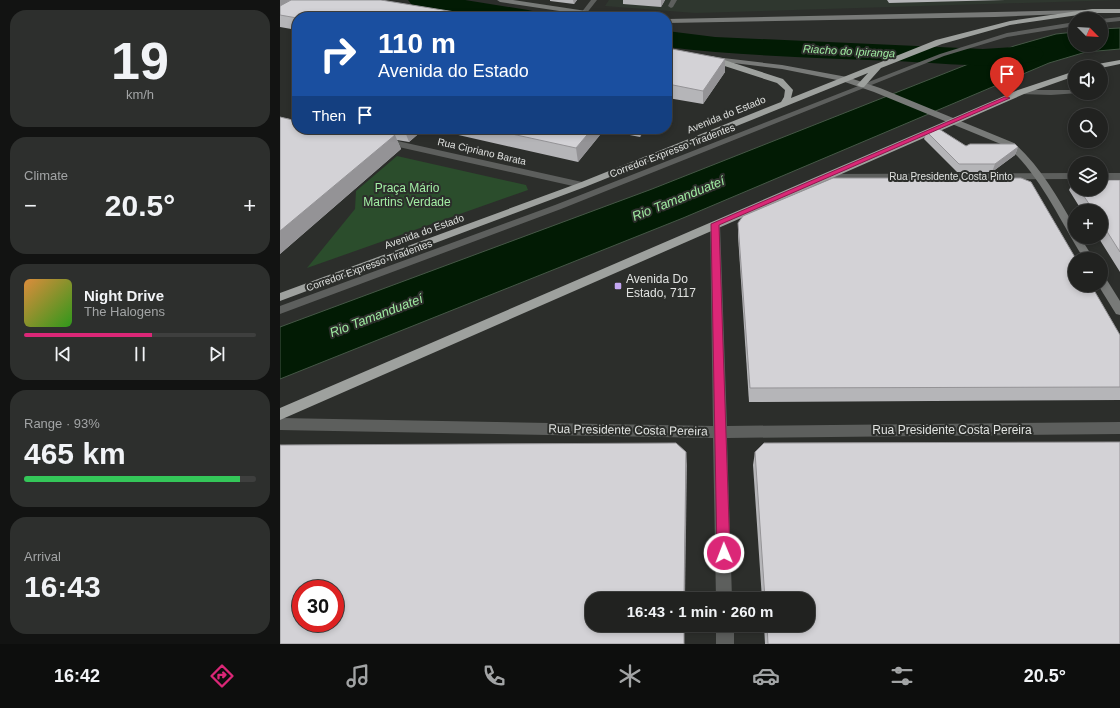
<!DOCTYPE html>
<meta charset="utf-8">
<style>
body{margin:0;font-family:Helvetica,sans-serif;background:#2d2f2d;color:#f1f3f6;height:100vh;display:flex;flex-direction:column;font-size:15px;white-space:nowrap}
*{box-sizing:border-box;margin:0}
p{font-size:13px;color:#a2a4a5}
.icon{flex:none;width:22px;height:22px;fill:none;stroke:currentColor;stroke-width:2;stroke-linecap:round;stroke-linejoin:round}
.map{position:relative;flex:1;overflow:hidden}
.side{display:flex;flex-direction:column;gap:10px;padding:10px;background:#121312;width:280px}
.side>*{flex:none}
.guide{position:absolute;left:12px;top:12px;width:380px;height:122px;border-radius:16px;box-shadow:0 2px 6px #0003,0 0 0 1px #3e3f3e;background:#1a4fa0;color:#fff;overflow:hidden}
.needle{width:26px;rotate:114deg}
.buttons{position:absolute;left:788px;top:12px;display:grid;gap:8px}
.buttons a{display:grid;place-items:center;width:40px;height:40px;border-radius:50%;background:#212220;box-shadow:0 2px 6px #0003,0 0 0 1px #3e3f3e;font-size:20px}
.speed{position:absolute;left:12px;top:580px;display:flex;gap:8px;font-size:20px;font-weight:700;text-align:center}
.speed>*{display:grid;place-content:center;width:52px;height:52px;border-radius:50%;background:#212220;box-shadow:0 2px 6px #0003,0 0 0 1px #3e3f3e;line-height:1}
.speed .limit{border:6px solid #d22;background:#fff;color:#111}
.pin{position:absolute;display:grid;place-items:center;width:34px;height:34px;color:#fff;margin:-41px -17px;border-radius:50% 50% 50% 0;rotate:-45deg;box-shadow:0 0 4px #0007}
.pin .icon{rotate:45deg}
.me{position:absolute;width:44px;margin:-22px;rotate:359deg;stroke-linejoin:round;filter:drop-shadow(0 0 3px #0008)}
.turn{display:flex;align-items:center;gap:14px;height:84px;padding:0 20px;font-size:18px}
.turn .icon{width:52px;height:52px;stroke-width:2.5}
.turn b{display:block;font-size:28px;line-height:34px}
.then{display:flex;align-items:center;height:38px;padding:0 20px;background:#0003;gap:8px;font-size:15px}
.big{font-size:30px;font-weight:600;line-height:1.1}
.side .tile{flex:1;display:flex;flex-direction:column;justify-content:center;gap:6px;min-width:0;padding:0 14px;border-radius:16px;background:#2d2f2d}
.side .dial{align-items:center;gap:0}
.dial b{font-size:52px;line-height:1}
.song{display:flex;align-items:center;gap:12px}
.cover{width:48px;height:48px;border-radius:6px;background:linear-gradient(135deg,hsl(30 70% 55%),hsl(110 70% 35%))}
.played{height:4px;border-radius:2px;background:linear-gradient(90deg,#db2777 55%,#3e3f3e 55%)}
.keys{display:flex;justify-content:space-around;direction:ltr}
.heat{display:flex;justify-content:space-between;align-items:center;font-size:22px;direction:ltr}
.charge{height:6px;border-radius:3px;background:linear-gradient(90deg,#34c759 93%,#3e3f3e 0)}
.trip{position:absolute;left:305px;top:592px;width:230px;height:40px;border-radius:16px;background:#212220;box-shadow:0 2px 6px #0003,0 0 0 1px #3e3f3e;font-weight:600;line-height:40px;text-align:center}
.tab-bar{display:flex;height:64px;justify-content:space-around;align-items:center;background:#0d0e0d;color:#a2a4a5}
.tab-bar .icon{width:28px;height:28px}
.tab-bar .on{color:#db2777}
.tab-bar b{font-size:18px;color:#f1f3f6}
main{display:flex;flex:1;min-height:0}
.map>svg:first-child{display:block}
</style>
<main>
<section class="side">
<div class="tile dial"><b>19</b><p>km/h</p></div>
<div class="tile"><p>Climate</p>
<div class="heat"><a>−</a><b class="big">20.5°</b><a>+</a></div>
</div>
<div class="tile">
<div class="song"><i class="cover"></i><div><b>Night Drive</b><p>The Halogens</p></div></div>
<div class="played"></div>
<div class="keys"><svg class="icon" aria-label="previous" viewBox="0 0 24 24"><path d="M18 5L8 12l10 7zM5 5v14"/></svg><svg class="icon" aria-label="pause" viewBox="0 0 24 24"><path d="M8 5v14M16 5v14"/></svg><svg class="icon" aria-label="next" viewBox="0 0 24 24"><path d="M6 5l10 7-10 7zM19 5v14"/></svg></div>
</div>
<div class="tile"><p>Range · 93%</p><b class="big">465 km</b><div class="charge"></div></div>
<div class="tile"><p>Arrival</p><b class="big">16:43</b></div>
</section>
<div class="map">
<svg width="840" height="644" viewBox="0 0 840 644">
<rect width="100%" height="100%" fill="#2c2e2b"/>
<polygon fill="#2f372f" points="329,0 840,0 415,13 325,6"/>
<polygon fill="#2b4d2c" points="117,156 246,185 248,190 27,268 75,209 76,191"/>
<polygon fill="#021b04" stroke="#455746" points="840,28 840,49 806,52 769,63 403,218 0,379 0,327 372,189 734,46 776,34 795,32 795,45 821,45 821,29"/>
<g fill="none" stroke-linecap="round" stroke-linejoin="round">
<g fill="#021b04" fill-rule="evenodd">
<polygon points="128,0 185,0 248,10 257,12 260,17 202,17 140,7 132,5"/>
<path d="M 387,31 L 435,37 L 703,49 L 751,46 L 760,48 L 764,54 L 760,60 C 717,70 660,63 615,61 C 539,58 462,56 387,47 Z"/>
</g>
<g fill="#5d5f5d" fill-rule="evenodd">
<polygon points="391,0 397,0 393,7 391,8 388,6"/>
<polygon points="840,17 840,21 821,23 821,19"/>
<polygon points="795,22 795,26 727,37 664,56 281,209 0,314 0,306 275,205 660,54 727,33"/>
<polygon points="738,90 795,90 795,93 798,93 771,95 741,94 737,92"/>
</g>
<g fill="#5d5f5d" fill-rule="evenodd">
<polygon points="311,0 317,0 306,14 302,14 301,13"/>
<polygon points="104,138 302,182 307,185 302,188 101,143 99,141"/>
<polygon points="795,173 795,179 547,180 542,177 547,174"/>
<rect x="821" y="173" width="19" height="6"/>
<polygon points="435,221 440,224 447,426 840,422 840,434 447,438 452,599 436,599 433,438 0,430 0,418 433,426 430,224"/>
<rect x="436" y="625" width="18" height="19"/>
</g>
<g fill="#787a78" fill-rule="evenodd">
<polygon points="217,0 233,0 333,15 336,17 319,17 220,2"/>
<polygon points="806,10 808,11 808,13 715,17 387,23 387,19"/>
<path d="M 426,56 L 502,65 L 567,77 L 600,88 L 734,143 C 761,167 777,197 795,227 L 795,237 L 800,237 L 814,259 L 804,259 C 780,221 762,178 728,147 L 594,92 L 562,81 L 502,69 L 429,60 L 426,60 Z"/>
<polygon points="821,276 825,277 840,301 840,315 836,314 818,285 821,285"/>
</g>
<g fill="#9ea19e" fill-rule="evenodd">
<polygon points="812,9 840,9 840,13 812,13 730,25 662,44 601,68 584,87 581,87 577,85 588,73 305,187 0,301 0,293 299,183 501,102 504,97 505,90 497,83 426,60 426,56 432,56 503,79 513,90 511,98 656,40 730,21"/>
<polygon points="840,60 840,64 821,68 811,67 812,65"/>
<polygon points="795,71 795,76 744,94 0,420 0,408 738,90"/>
</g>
</g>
<g fill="#b5b5b8">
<polygon points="0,0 17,17 17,30 0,27"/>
<polygon points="270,0 297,0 294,4 270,1"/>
<polygon points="343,0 385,0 381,7 343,4"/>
<polygon points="607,0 725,0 609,3"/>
<polygon points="387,48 445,72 423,104 388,98 387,100"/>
<polygon points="0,117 80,134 100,131 99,129 144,129 129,142 117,140 121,149 0,254"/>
<polygon points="152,129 365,129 360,137 324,130 298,162"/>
<polygon points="647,132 686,146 738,147 735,155 712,172 677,172 644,139"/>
<polygon points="794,180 795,180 795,189 821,189 840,180 840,272 818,237 821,237 821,211 802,211 789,190"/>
<polygon points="458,223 840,335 840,400 469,402 458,236"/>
<polygon points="475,452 840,644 485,644 484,625 528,625 528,599 482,599 473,465"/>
</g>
<g fill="#949396">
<polygon points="0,0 11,0 0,13"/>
<polygon points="293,0 297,0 294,4"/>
<polygon points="381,0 385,0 381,7"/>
<polygon points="445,59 445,72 423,104 423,91"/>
<polygon points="388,84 388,98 387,100 387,86"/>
<polygon points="124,129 144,129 129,142"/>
<polygon points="312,129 324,129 324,130 298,162 296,148"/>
<polygon points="359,129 365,129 360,137"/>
<polygon points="115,135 121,149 0,254 0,231"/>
<polygon points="738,147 735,155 712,172 715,164"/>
<polygon points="406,452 407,465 405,599 404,599"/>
</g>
<g fill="#d3d2d6" stroke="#949396" fill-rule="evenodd">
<polygon points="11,0 101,0 206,17 17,17 17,18 0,15 0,6"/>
<polygon points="387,48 445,59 423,91 388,84 387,86"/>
<polygon points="0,117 17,121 17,129 55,129 80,134 87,129 88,129 115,135 0,231"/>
<polygon points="656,127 686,146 690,144 735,144 738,147 715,164 679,164 647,132"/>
<polygon points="209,129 312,129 296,148"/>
<polygon points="553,178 741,178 751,182 796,259 795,259 795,285 811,285 840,335 840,387 470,388 458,223 463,216"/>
<polygon points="821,180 840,180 840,252 821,222 821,211 814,211 799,189 821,189"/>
<polygon points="840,442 840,644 488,644 487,625 528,625 528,599 485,599 475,452 484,443"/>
<path d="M 396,443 L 406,452 L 404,599 L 312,599 L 312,625 L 404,625 L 404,644 L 0,644 L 0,445 ZM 21,589 L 55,589 L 55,623 L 21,623 Z"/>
</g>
<polygon fill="#db2777" stroke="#8e194d" points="725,97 730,98 439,225 450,553 448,557 444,559 439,557 437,553 431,224"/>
<rect fill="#c4a7f2" stroke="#2c2e2b" stroke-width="1.5" x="334" y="282" width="8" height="8" rx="2"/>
<g text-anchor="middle" stroke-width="4" stroke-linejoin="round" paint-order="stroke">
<g font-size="10" fill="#e0e2e0" stroke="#2c2e2b">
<text transform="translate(446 114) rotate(-22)" y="4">Avenida do Estado</text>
<text transform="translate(392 150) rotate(-21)" y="4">Corredor Expresso Tiradentes</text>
<text transform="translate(202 151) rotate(13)" y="4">Rua Cipriano Barata</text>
<text x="671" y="180">Rua Presidente Costa Pinto</text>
<text transform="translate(144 231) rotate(-20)" y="4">Avenida do Estado</text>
<text transform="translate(89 265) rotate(-20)" y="4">Corredor Expresso Tiradentes</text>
</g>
<g font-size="11" font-style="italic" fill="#9feaa1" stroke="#2c2e2b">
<text transform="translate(569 51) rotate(3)" y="4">Riacho do Ipiranga</text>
</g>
<g font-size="12" fill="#a2eea4" stroke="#2c2e2b">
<text x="127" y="192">Praça Mário<tspan x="127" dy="14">Martins Verdade</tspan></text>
</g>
<g font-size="12" fill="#e0e2e0" stroke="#2c2e2b" text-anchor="start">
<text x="346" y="283">Avenida Do<tspan x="346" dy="14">Estado, 7117</tspan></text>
</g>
<g font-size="12" fill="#e0e2e0" stroke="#2c2e2b">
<text transform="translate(348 430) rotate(1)" y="4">Rua Presidente Costa Pereira</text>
<text x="672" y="434">Rua Presidente Costa Pereira</text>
</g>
<g font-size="13" font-style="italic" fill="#9feaa1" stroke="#2c2e2b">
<text transform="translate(398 198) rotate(-22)" y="5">Rio Tamanduateí</text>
<text transform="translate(96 315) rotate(-21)" y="5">Rio Tamanduateí</text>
</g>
</g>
</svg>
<div class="buttons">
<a><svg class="needle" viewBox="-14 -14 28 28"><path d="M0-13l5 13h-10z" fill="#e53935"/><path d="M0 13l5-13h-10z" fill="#a2a4a5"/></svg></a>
<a><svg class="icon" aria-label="sound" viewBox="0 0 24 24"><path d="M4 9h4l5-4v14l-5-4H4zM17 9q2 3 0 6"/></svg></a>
<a><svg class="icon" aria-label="search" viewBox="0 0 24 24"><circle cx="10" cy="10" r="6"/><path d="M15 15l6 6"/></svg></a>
<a><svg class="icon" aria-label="layers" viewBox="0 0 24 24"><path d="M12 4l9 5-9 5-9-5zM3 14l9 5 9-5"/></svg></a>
<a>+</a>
<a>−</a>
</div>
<div class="speed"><div class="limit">30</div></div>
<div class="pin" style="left:727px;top:98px;background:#d93025"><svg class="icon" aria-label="arrive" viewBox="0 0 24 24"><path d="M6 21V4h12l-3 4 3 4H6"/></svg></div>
<svg class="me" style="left:444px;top:553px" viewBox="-20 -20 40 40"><circle r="17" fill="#db2777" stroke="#fff" stroke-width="3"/><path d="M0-11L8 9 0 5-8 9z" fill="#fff"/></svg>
<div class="trip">16:43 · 1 min · 260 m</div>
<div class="guide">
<div class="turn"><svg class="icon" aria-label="right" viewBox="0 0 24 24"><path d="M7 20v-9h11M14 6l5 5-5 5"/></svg><div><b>110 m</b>Avenida do Estado</div></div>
<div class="then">Then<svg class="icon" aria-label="arrive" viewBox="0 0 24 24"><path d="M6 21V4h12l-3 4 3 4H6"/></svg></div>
</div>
</div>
</main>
<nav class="tab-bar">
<b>16:42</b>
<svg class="icon on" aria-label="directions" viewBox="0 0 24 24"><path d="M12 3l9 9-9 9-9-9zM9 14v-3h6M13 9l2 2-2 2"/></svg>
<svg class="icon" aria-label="music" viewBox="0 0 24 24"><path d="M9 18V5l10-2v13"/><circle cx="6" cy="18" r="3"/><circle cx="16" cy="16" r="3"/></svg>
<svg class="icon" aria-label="phone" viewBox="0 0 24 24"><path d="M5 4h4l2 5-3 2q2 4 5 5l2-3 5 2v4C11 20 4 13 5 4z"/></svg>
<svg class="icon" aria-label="climate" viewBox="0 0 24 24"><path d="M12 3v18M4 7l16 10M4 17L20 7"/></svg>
<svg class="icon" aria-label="car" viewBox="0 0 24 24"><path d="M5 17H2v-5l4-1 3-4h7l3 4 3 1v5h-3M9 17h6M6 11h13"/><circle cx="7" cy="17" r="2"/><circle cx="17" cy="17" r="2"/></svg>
<svg class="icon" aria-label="filters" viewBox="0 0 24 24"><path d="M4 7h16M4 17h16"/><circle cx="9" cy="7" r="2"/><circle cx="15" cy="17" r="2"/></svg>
<b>20.5°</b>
</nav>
